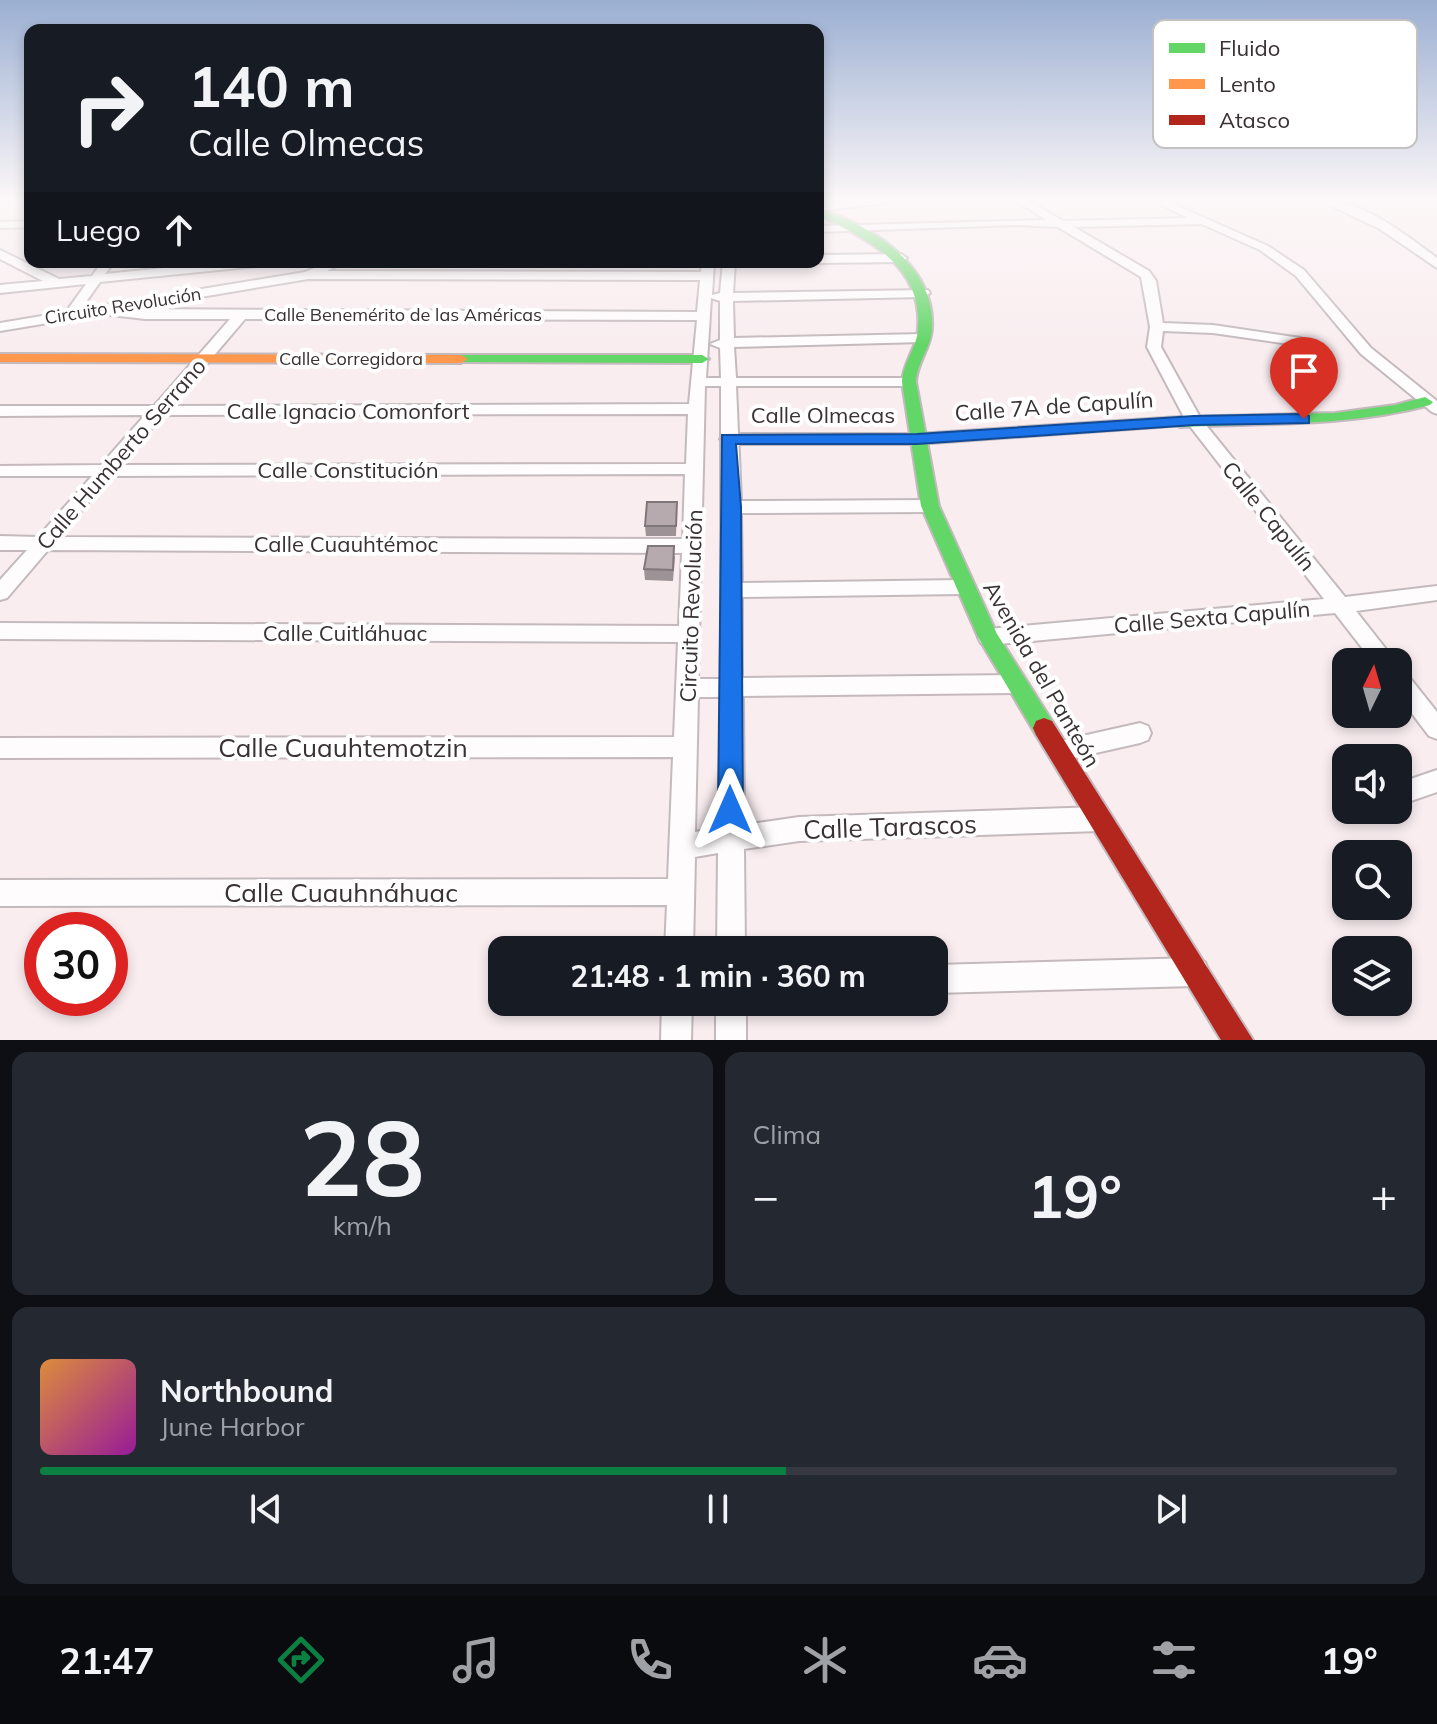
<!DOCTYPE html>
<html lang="es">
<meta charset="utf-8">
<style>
body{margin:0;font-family:Mulish,sans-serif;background:#242831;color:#f1f3f6;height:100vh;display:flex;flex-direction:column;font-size:30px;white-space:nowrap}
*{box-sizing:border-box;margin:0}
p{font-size:26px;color:#9ea1a6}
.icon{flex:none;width:44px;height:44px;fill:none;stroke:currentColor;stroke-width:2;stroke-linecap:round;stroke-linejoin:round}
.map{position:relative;height:1040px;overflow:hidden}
.panel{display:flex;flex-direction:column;gap:12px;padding:12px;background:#0d0f14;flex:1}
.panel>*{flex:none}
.guide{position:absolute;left:24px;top:24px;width:800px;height:244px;border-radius:16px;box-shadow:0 4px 12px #0003;background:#171b24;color:#f1f3f6;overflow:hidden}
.needle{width:52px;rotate:5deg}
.controls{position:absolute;left:1332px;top:648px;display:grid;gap:16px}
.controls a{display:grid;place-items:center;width:80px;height:80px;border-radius:16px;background:#171b24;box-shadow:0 4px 12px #0003;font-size:40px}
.speed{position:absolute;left:24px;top:912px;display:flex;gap:16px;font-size:40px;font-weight:700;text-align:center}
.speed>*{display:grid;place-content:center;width:104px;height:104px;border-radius:50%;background:#171b24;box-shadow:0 4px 12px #0003;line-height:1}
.speed .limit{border:12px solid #d22;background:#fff;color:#111}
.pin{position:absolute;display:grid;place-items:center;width:68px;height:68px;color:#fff;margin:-82px -34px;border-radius:50% 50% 50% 0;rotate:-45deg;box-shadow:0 0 8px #0007}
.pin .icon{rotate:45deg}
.me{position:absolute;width:88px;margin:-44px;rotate:0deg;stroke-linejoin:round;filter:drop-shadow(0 0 6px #0008)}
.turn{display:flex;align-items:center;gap:28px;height:168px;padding:0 32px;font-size:36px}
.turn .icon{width:104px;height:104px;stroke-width:2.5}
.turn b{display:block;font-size:56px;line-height:68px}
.then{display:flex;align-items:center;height:76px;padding:0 32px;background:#0003;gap:16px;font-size:30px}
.big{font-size:60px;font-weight:700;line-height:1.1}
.panel .card{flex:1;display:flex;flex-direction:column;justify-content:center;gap:12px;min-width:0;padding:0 28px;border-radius:16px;background:#242831}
.panel .dial{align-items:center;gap:0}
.dial b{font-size:104px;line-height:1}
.song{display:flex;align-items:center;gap:24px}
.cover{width:96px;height:96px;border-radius:12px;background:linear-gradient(135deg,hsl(30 70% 55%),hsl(300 70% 35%))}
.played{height:8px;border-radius:4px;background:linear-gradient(90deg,#0b8043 55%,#363941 55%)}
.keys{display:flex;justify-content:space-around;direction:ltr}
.heat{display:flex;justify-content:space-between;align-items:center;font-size:44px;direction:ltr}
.panel .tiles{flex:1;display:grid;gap:12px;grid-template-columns:1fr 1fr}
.card:last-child{grid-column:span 2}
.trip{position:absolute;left:488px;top:936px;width:460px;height:80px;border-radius:16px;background:#171b24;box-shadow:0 4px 12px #0003;font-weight:700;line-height:80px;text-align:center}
.tabs{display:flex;height:128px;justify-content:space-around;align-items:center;background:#090b0e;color:#9ea1a6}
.tabs .icon{width:56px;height:56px}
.tabs .current{color:#0b8043}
.tabs b{font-size:36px;color:#f1f3f6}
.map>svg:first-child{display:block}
</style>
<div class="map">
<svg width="1437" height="1040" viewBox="0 0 1437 1040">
<rect width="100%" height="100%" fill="#f9edf0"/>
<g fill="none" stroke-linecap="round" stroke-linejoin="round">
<defs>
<g id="street">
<polygon points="0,200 6,200 0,203"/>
<polygon points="860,200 889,200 884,203 818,211 818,205"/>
<polygon points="1015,200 1027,200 1063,221 1188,218 1151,200 1164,200 1268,246 1304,270 1371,348 1437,401 1437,414 1432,412 1361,354 1296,276 1260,250 1202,224 1074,227 1149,271 1156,281 1163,323 1213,325 1301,338 1301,344 1296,345 1213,333 1163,331 1161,347 1201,419 1345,597 1437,586 1437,600 1356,611 1396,662 1373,662 1335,613 988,645 981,643 978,637 981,631 988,629 1324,599 1186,421 1147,347 1150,327 1141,277 1058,227 1018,225 818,232 818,226 1046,220"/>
<path d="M 1319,200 C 1360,198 1405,234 1437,258 L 1437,268 L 1380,229 Z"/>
<polygon points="30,221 30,227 0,228 0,222"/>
<path d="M 0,250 L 59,279 L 92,276 L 102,262 L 114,262 L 105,274 L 224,262 L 265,262 L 259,266 L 100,282 L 81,309 L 305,272 L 328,262 L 344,262 L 327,271 L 701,272 L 702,262 L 714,262 L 712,295 L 720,293 L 723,262 L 735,262 L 733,293 L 928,290 L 930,293 L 924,297 L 733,301 L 734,338 L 923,334 L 930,338 L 923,342 L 734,347 L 736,378 L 909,378 L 916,382 L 909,386 L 736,386 L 741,501 L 930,500 L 939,506 L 930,512 L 741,513 L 742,583 L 963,580 L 970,582 L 973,587 L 970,592 L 963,594 L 742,597 L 742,678 L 1016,675 L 1024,678 L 1027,684 L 1024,690 L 1016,693 L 743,696 L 744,825 L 799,817 L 1099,807 L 1108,811 L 1111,819 L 1108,827 L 1099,831 L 799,841 L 744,849 L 745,950 L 717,950 L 718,853 L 695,857 L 693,950 L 665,950 L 667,905 L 0,906 L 0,880 L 668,879 L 673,757 L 0,758 L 0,738 L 674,737 L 678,642 L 0,639 L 0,623 L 679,626 L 682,553 L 48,550 L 7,598 L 0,600 L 0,580 L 27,550 L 0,550 L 0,536 L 38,537 L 92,476 L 0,476 L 0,466 L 101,465 L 145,415 L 0,416 L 0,406 L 154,406 L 230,319 L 145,319 L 102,314 L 0,331 L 0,323 L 66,312 L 86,284 L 0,293 L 0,285 L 43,281 L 0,259 ZM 308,279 L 700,280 L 697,312 L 129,309 ZM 711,298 L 720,301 L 720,340 L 710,344 L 720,348 L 721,378 L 706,378 ZM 245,319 L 697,320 L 689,404 L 171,406 ZM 705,386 L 721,386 L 721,679 L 698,679 ZM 688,414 L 686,464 L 120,465 L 163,415 ZM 685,474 L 683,539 L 59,537 L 111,476 ZM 698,697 L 721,697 L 719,828 L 695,832 Z"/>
<polygon points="818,255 901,254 907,258 901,262 818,263 816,262"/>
<polygon points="1398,670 1406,673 1437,712 1437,739 1429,736 1398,695"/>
<polygon points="1140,723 1148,726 1151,733 1148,740 1140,743 1060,761 1052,758 1048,751 1052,744 1060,741"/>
<polygon points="1437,770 1437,792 1408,802 1399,799 1399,783"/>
<polygon points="1195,958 1205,962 1209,972 1205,982 1195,986 934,993 934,965"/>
<polygon points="662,1002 692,1002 691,1040 661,1040"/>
<rect x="716" y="1002" width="30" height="38"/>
</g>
<g id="fast">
<path d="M 818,208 C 872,226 936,265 932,329 C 931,348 917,362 916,382 L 939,506 L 997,634 L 1052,721 L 1055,728 L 1052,735 L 1044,738 L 1036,735 L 978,637 L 921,506 L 902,382 C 903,362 917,348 918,329 C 923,265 867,239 818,215 Z"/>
<polygon points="461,355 702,355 709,359 702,363 456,362 454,359"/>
<path d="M 1425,397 L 1433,402 L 1430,405 C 1348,427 1265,423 1180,427 L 1172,422 L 1180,417 L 1335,413 L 1395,405 Z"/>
</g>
<g id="slow">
<polygon points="0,354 461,355 468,359 461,363 0,362"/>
<polygon points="1180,417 1186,419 1188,422 1186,425 917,444 728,444 720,439 728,434 917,434"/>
</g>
<polygon id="jam" points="1044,718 1052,721 1253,1040 1221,1040 1036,735 1033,728 1036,721"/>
</defs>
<use href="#street" stroke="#c4babd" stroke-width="4"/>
<use href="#fast" stroke="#c4babd" stroke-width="4"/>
<use href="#slow" stroke="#c4babd" stroke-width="4"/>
<use href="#jam" stroke="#c4babd" stroke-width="4"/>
<use href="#street" fill="#fefcfd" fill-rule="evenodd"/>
<use href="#fast" fill="#63d668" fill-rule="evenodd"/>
<use href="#slow" fill="#ff974d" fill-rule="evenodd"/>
<use href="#jam" fill="#b3261e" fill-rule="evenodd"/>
</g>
<g fill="#9d9296">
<polygon points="677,502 676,536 646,536 645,526"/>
<polygon points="675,556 673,581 645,580 644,569"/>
</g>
<g fill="#b7aaae" stroke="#80777a" stroke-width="2">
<polygon points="647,502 677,502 676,526 645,526"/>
<polygon points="648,546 674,546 673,570 644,569"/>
</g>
<linearGradient id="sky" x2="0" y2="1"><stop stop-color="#9bafd2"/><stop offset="0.58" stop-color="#fcf7f8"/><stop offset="1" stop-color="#fcf7f8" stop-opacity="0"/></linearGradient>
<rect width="1437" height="345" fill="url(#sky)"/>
<polygon fill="#1a73e8" stroke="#114b97" stroke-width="2" points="1304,414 1309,416 1309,423 1194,425 917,444 736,444 741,507 743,810 739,819 730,822 721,819 718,810 722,435 917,434 1194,416"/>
<g text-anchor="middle" stroke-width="8" stroke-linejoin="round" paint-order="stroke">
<g font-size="18" fill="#393133" stroke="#fff">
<text transform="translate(123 306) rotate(-9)" y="6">Circuito Revolución</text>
<text x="403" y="321">Calle Benemérito de las Américas</text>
<text x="351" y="365">Calle Corregidora</text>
</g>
<g font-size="22" fill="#393133" stroke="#fff">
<text transform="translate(1054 406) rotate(-4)" y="8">Calle 7A de Capulín</text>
<text x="348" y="419">Calle Ignacio Comonfort</text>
<text x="823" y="423">Calle Olmecas</text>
<text transform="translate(121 454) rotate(-49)" y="8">Calle Humberto Serrano</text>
<text x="348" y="478">Calle Constitución</text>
<text transform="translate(1269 516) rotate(51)" y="8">Calle Capulín</text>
<text x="346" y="552">Calle Cuauhtémoc</text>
<text transform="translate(691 606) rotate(-88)" y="8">Circuito Revolución</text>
<text transform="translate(1212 617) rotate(-5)" y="8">Calle Sexta Capulín</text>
<text x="345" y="641">Calle Cuitláhuac</text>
<text transform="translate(1042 674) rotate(60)" y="8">Avenida del Panteón</text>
</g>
<g font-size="26" fill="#393133" stroke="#fff">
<text x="343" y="757">Calle Cuauhtemotzin</text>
<text transform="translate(890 827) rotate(-2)" y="9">Calle Tarascos</text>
<text x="341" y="902">Calle Cuauhnáhuac</text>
</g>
</g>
<rect x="1153" y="20" width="264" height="128" rx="12" fill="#fff" stroke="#c4c1c2" stroke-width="2"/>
<rect x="1169" y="43" width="36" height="10" fill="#63d668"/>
<rect x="1169" y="79" width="36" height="10" fill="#ff974d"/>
<rect x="1169" y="115" width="36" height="10" fill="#b3261e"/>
<g font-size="22" fill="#393133">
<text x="1219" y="56">Fluido</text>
<text x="1219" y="92">Lento</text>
<text x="1219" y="128">Atasco</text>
</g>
</svg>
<div class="controls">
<a><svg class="needle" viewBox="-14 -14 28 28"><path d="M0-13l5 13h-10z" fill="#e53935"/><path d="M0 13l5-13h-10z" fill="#9ea1a6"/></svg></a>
<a><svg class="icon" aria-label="sound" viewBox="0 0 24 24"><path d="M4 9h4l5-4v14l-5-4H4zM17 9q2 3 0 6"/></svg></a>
<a><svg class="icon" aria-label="search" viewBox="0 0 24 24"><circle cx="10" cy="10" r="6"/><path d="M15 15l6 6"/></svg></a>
<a><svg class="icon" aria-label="layers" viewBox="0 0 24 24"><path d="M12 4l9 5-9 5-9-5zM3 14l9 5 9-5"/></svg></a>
</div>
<div class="speed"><div class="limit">30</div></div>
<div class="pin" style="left:1304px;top:419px;background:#d93025"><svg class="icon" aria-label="arrive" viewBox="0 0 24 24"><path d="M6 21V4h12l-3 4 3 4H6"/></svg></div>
<svg class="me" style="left:730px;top:810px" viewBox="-20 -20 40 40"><path d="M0-17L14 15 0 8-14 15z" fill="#1a73e8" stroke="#fff" stroke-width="4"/></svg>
<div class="trip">21:48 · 1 min · 360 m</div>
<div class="guide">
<div class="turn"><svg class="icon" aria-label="right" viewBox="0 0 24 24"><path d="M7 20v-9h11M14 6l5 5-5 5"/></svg><div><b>140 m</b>Calle Olmecas</div></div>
<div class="then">Luego<svg class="icon" aria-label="ahead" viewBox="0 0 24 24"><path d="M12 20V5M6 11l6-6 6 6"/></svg></div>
</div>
</div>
<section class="panel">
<div class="tiles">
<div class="card dial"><b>28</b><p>km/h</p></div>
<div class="card"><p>Clima</p>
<div class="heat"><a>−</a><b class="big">19°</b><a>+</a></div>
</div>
<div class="card">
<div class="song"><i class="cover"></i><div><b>Northbound</b><p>June Harbor</p></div></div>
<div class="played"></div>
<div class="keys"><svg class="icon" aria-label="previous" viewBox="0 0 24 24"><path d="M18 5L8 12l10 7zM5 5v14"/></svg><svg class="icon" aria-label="pause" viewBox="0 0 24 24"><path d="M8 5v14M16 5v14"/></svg><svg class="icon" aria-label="next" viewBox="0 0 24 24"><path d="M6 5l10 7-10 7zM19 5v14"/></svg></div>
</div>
</div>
</section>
<nav class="tabs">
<b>21:47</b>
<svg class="icon current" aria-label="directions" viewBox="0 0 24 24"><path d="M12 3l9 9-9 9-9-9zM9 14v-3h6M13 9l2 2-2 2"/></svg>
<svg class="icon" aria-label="music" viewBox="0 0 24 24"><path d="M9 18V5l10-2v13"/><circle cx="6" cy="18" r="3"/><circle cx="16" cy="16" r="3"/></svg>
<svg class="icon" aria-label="phone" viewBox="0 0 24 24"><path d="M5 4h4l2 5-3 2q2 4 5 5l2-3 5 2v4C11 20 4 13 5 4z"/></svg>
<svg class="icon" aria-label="climate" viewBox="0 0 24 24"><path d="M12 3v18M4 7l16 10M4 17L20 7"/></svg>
<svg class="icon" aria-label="car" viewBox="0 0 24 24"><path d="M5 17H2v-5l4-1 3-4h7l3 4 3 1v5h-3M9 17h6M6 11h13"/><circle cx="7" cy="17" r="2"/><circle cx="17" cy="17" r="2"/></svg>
<svg class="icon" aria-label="filters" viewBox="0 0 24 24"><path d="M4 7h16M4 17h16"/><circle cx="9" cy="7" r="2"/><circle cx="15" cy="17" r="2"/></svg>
<b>19°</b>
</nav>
